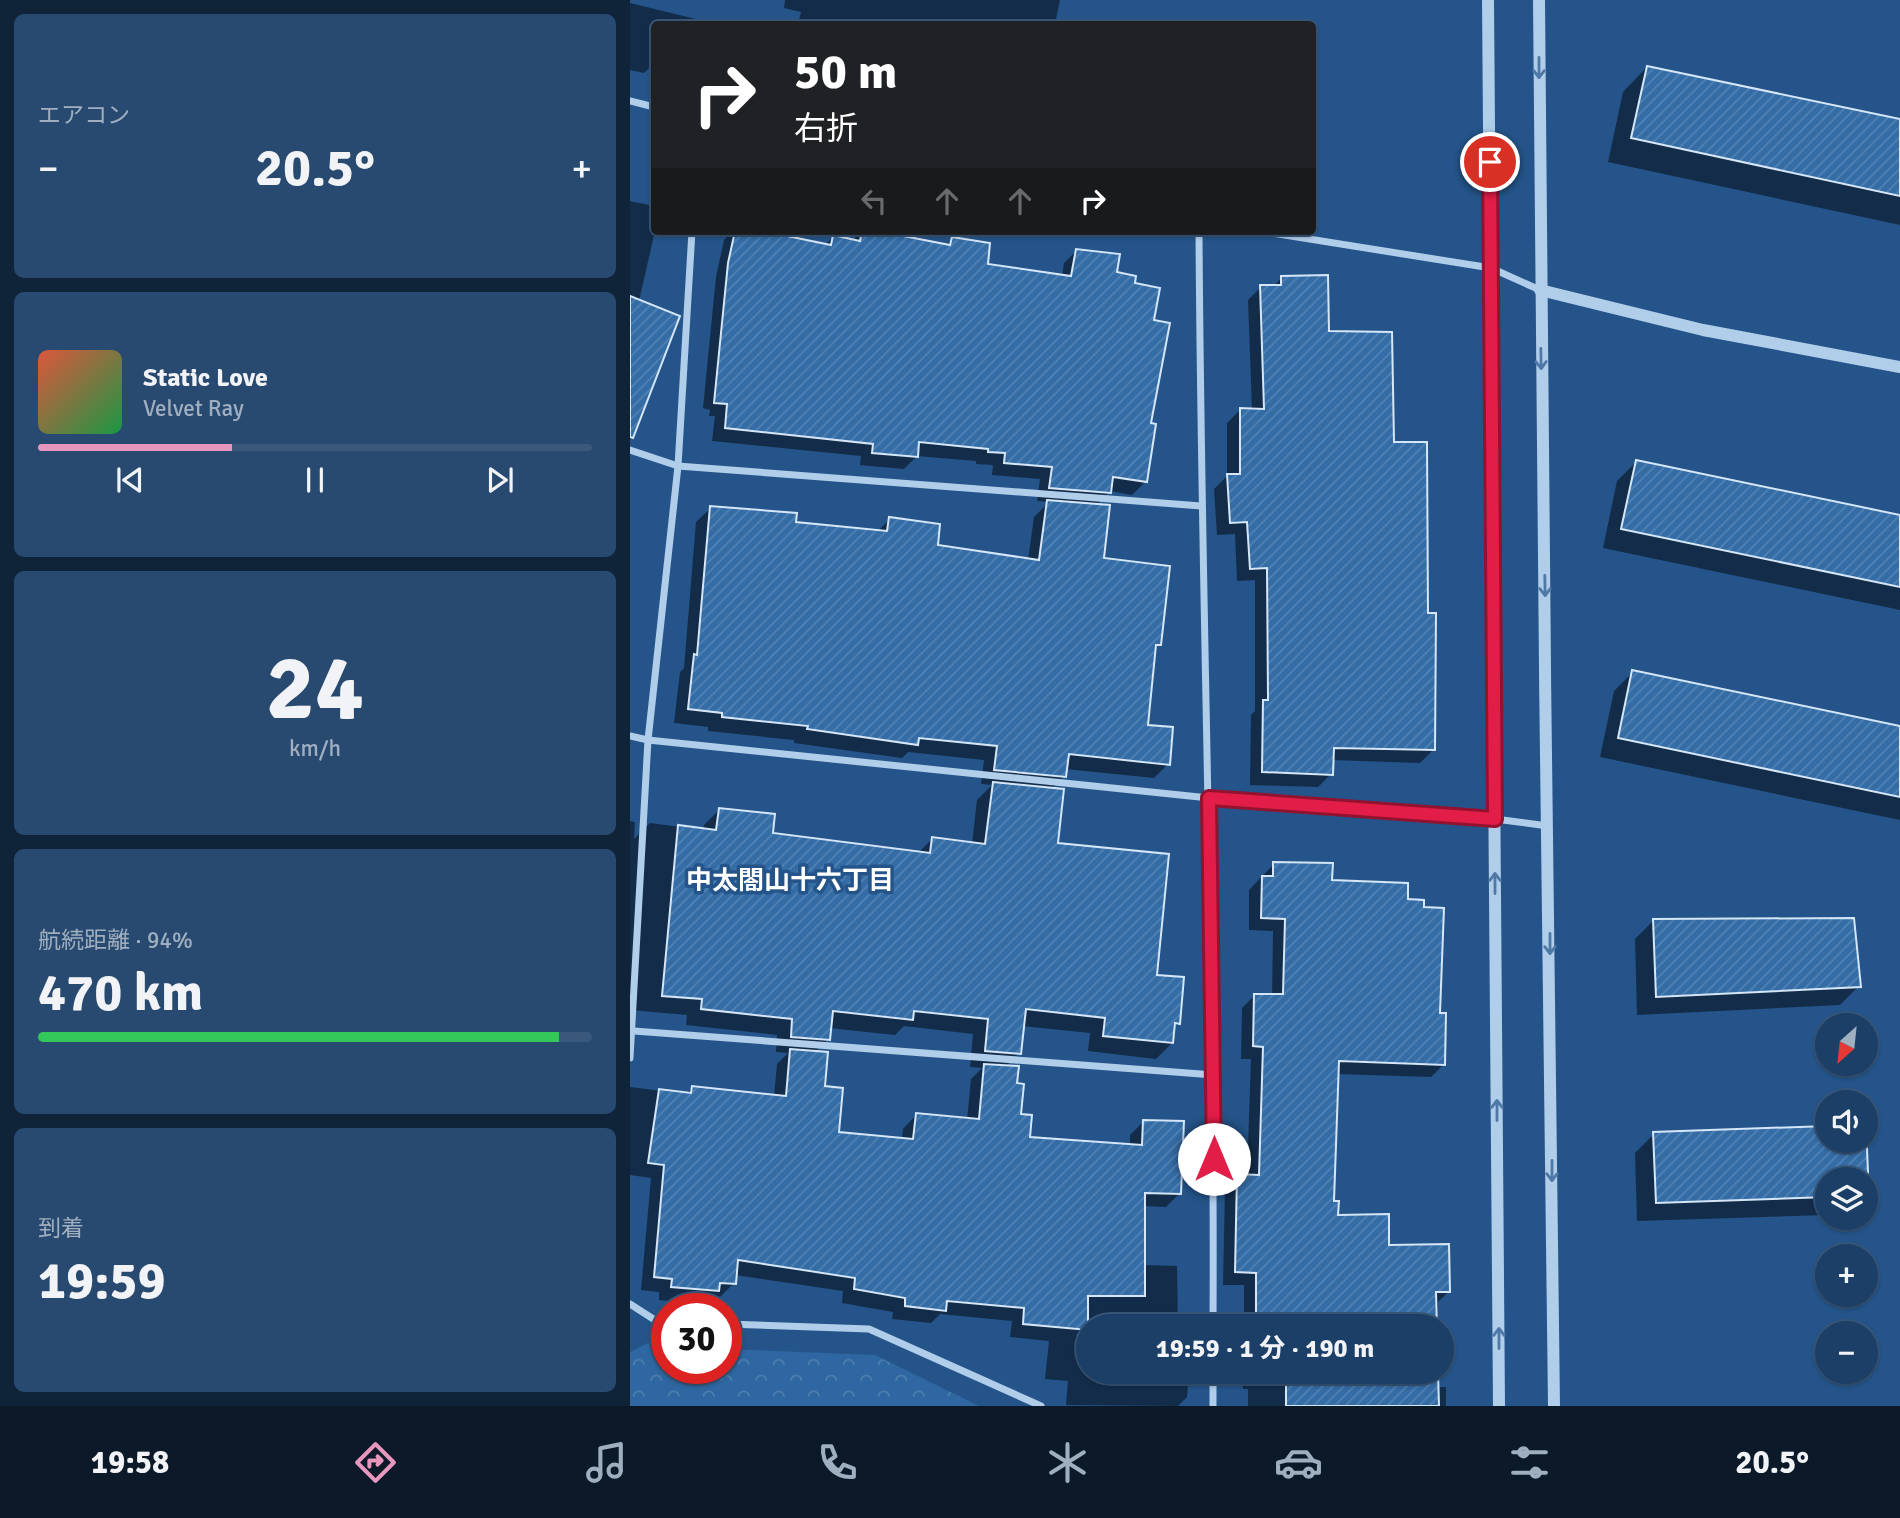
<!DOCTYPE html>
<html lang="ja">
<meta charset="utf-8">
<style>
body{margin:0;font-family:Signika,"Noto Sans JP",sans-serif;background:#284a70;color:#f1f3f6;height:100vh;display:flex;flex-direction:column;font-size:26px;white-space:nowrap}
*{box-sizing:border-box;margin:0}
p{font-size:23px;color:#a0afc0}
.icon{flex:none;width:38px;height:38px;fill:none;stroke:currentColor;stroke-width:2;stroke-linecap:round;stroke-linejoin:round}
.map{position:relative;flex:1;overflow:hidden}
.sheet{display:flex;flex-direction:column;gap:14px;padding:14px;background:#0f2339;width:630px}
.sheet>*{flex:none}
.top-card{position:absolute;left:21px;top:21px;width:665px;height:214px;border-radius:7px;box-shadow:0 2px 5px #0004,0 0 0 2px #39587b;background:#202124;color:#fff;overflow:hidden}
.needle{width:46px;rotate:207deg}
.buttons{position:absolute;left:1185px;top:1013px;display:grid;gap:14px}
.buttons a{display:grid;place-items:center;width:63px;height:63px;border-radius:50%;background:#1b3f67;box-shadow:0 2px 5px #0004,0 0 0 2px #39587b;font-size:35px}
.speed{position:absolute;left:21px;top:1293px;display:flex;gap:14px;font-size:35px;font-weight:700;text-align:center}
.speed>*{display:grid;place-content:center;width:91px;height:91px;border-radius:50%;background:#1b3f67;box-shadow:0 2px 5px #0004,0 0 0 2px #39587b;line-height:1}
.speed .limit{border:10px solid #d22;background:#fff;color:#111}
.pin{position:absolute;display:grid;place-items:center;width:60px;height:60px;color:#fff;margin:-30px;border:4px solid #fff;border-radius:50%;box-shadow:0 2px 7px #0007}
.me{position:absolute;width:77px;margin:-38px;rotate:0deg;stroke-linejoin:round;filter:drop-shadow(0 0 5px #0008)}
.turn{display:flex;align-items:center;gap:24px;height:147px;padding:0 28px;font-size:32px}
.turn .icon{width:91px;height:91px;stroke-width:2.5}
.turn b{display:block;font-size:49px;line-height:60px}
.lanes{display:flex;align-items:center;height:66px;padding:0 28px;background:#0003;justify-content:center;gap:35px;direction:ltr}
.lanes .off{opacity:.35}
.big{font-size:52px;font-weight:700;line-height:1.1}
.sheet .tile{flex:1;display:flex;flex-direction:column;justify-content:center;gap:10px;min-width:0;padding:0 24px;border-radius:10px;background:#284a70}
.sheet .dial{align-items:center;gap:0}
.dial b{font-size:91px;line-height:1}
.song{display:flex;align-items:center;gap:21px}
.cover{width:84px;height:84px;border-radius:10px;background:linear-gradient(135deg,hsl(10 70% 55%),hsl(140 70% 35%))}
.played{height:7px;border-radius:4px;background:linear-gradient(90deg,#e797bd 35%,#39587b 35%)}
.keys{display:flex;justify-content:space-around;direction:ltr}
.heat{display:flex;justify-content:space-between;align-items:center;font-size:38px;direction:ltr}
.charge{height:10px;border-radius:5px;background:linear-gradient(90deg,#34c759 94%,#39587b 0)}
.trip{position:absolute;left:446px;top:1314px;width:378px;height:70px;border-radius:35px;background:#1b3f67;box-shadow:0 2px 5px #0004,0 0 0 2px #39587b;font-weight:700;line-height:70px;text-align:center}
.menu{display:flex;height:112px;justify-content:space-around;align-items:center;background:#0b1929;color:#a0afc0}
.menu .icon{width:49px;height:49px}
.menu .active{color:#e797bd}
.menu b{font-size:32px;color:#f1f3f6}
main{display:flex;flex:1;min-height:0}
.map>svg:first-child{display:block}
</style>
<main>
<section class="sheet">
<div class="tile"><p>エアコン</p>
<div class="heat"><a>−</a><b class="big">20.5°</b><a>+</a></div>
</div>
<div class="tile">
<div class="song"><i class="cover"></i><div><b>Static Love</b><p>Velvet Ray</p></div></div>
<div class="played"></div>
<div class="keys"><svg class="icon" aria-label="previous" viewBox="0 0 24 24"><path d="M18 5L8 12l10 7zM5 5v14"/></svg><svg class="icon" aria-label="pause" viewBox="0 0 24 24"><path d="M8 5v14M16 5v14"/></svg><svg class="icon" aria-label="next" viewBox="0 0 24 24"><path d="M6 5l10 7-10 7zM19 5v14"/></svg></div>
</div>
<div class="tile dial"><b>24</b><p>km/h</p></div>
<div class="tile"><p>航続距離 · 94%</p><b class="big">470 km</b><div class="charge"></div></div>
<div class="tile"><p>到着</p><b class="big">19:59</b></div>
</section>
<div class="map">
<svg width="1270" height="1406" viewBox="0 0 1270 1406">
<defs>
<pattern id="park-crowns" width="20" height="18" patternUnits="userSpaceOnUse" patternTransform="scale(1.75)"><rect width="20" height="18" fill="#2e67a1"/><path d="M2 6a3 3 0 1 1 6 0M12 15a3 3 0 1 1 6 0" fill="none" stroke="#4d7eaf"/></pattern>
<pattern id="building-hatch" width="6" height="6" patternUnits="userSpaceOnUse" patternTransform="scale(1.75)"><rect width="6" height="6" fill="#346ca6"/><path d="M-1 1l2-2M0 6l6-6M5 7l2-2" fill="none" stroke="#5282b3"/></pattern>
</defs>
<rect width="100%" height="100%" fill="#245489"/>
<polygon fill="url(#park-crowns)" points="18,1343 37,1344 37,1368 96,1368 96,1349 245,1355 349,1406 0,1406 0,1352"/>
<g fill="#0007" fill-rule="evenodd">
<polygon points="155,0 430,0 425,24 168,24 171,12 154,8"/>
<polygon points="0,3 74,21 73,24 24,24 24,67 21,66 14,73 0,70"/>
<polygon points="1017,67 1270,121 1270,225 978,162 993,92"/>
<polygon points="0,201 24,206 25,231 9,301 48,317 0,440"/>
<path d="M 103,231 L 125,231 L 194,246 L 203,237 L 222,241 L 232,231 L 315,246 L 322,239 L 356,265 L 432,276 L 434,263 L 447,250 L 503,284 L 522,321 L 515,482 L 502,495 L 480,491 L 466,506 L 472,560 L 529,644 L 524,649 L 516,726 L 538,764 L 524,778 L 435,769 L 434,776 L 421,790 L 426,844 L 525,976 L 548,1023 L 543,1028 L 542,1043 L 526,1059 L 458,1051 L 460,1033 L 392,1026 L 389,1053 L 375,1067 L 385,1085 L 390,1116 L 398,1139 L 500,1146 L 500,1135 L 514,1121 L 550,1193 L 536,1207 L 513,1206 L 513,1265 L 547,1266 L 548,1326 L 458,1326 L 458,1372 L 559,1372 L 557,1397 L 548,1406 L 436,1405 L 438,1381 L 415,1379 L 419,1341 L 380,1337 L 382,1321 L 310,1314 L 301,1323 L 262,1319 L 263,1312 L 212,1303 L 213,1291 L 105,1275 L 104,1283 L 90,1297 L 82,1296 L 73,1304 L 29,1300 L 29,1292 L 11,1290 L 21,1178 L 0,1175 L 0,1087 L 56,1094 L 62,1088 L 144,1096 L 147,1064 L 158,1053 L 146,1052 L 147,1035 L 56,1025 L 57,1015 L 0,1010 L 0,821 L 5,822 L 4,839 L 20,823 L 73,830 L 74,825 L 90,809 L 141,835 L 288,853 L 302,839 L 342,844 L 347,800 L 362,785 L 351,784 L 354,760 L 278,752 L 272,758 L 164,743 L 164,740 L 78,731 L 78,727 L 44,723 L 50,672 L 54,668 L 66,522 L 81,508 L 164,524 L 247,532 L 260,519 L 306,546 L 398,560 L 404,517 L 419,502 L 407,501 L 410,479 L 362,475 L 363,465 L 346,464 L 346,461 L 287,456 L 274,469 L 230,465 L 231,456 L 82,441 L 85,416 L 79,416 L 80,410 L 73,408 L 86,277 L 94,240 ZM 274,1026 L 343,1034 L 340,1067 L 352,1068 L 341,1079 L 337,1120 L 286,1115 L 273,1129 L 272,1139 L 207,1133 L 184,1053 L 198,1039 L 199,1028 L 265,1035 Z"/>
<polygon points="651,278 698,333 762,443 796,615 803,750 790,763 701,760 701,774 688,787 620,785 621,715 625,711 625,580 607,581 605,534 587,535 584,489 597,476 597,423 610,410 622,410 618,300 631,287 643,287"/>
<polygon points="1006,462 1270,517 1270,610 973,548 987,481"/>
<polygon points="1003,672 1270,729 1270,820 970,757 984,691"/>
<polygon points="644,864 776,901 808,1015 813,1065 801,1077 707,1074 703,1203 706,1216 758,1247 818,1292 808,1302 808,1326 614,1326 614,1285 593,1285 595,1189 608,1176 617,1176 621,1059 611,1059 612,1008 625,995 642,996 643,931 619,930 619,890"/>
<polygon points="1024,920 1229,986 1210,1005 1007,1015 1005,939"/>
<polygon points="1197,1128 1197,1141 1235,1141 1237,1195 1236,1197 1236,1180 1197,1180 1197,1215 1007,1221 1005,1153 1024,1134"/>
<polygon points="613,1372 808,1372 808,1387 816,1387 816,1406 618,1406 618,1389 613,1389"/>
</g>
<g fill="url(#building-hatch)" stroke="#d4e6f7" stroke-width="2">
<polygon points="1017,66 1270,119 1270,196 1001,138"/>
<polygon points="105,231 133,231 201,245 203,235 230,241 232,231 248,231 320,245 322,237 360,243 358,264 441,276 446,249 490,254 487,272 506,276 505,283 530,288 524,320 540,323 521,423 526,424 517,482 483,477 481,493 419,488 422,467 374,463 375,453 358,452 358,449 289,442 288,457 242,453 243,444 95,428 97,404 84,403 98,263"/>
<polygon points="698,275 699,331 762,332 764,442 797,442 798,613 806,613 805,750 704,748 703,775 632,772 633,700 638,700 637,568 620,569 617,522 600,523 597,474 610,474 610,408 634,409 630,285 651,285 651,276"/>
<polygon points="0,296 50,316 3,438 0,437"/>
<polygon points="1006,460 1270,515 1270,587 991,529"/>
<polygon points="417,500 480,505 474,558 540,566 531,645 526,645 518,725 543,727 540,765 439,754 436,777 364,770 367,746 289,738 288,745 177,729 178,726 92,717 92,713 58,709 64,654 67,655 80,506 167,513 166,522 257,531 259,517 310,524 308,545 409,560"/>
<polygon points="1002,670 1270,726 1270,797 988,738"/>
<polygon points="363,782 434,789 428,843 539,854 527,975 554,977 550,1024 545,1023 543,1043 473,1036 475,1018 396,1009 391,1054 355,1051 358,1019 284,1011 283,1020 203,1011 200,1040 161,1037 162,1019 71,1009 72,999 32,996 48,825 86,830 89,808 145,814 143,833 300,853 302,837 355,844"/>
<polygon points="643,862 703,863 702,880 778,883 778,899 794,900 794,907 814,908 810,1013 816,1013 815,1065 709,1061 704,1201 709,1201 708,1215 759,1214 759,1245 819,1244 820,1292 806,1292 807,1326 626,1326 626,1273 605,1272 607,1174 629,1175 633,1047 623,1046 624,994 653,994 655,919 631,918 632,876 643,876"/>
<polygon points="1224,918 1231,987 1026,997 1023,919"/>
<polygon points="160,1049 198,1052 195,1086 213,1088 209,1132 283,1139 286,1113 349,1119 354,1064 389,1066 387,1083 394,1084 391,1114 402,1115 400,1137 512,1145 513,1120 554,1121 551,1194 515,1193 515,1296 458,1296 458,1330 393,1324 394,1308 317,1301 316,1311 275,1306 275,1298 224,1289 225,1278 108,1260 106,1284 90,1283 89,1291 41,1287 42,1279 24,1277 34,1165 18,1163 29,1089 61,1093 62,1086 156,1096"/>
<polygon points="1236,1125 1239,1196 1236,1196 1236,1180 1197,1180 1197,1197 1026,1203 1023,1132 1197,1126 1197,1141 1236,1141"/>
<polygon points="625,1372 808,1372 809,1406 656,1406 656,1384 648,1384 648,1377 625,1377"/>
</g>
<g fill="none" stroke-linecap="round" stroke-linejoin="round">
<g stroke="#b0cdea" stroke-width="7">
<polyline points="0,101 24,107"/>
<path d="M 569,231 C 571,596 585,961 583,1326"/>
<polyline points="629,231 861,268 910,290"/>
<polyline points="0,450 48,466 571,506"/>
<polyline points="0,736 18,740 579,798 865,819 918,826"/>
<polyline points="4,1031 584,1075"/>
<polyline points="0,1058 18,740 48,466 62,231"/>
<polyline points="0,1304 28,1322 37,1322"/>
<polyline points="96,1324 239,1329 411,1406"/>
<polyline points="583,1406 583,1372"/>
</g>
<g stroke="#b0cdea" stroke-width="12">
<polyline points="858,0 869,1406"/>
<path d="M 909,0 C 910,469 920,937 924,1406"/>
<polyline points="910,290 1073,330 1270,367"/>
</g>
</g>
<defs><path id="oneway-shaft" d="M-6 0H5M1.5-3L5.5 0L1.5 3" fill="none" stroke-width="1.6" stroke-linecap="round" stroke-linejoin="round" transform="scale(1.75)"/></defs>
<g stroke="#4e78a6">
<use href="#oneway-shaft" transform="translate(909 68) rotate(90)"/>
<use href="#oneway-shaft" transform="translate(911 359) rotate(89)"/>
<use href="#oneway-shaft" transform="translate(915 586) rotate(89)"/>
<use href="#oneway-shaft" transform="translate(865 883) rotate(-90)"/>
<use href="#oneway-shaft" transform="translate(920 944) rotate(90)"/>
<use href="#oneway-shaft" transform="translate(867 1110) rotate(-90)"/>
<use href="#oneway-shaft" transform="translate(922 1171) rotate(90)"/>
<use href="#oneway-shaft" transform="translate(869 1338) rotate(-90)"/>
</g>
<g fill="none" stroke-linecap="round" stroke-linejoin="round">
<defs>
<polyline id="route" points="584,1159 579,798 865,819 860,162"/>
</defs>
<use href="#route" stroke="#92132f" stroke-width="18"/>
<use href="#route" stroke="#e11d48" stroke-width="12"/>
</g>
<g text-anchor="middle" stroke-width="7" stroke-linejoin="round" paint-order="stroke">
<g font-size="26" font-weight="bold" fill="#fff" stroke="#245489">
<text x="160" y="889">中太閤山十六丁目</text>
</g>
</g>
</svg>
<div class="buttons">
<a><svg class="needle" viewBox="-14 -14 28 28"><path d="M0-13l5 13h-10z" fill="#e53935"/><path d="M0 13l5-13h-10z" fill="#a0afc0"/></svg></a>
<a><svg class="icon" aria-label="sound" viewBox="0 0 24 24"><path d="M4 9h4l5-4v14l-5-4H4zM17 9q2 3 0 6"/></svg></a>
<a><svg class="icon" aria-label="layers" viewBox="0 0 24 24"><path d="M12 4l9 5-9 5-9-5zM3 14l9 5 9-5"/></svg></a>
<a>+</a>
<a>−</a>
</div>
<div class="speed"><div class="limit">30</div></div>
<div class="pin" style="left:860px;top:162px;background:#d93025"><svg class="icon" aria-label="arrive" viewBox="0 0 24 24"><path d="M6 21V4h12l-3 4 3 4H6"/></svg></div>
<svg class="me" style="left:584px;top:1159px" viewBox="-20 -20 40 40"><circle r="19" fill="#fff"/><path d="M0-13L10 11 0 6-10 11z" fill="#e11d48"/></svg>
<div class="trip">19:59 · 1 分 · 190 m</div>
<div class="top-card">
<div class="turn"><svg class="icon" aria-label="right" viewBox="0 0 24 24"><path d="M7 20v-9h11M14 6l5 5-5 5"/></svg><div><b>50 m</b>右折</div></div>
<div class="lanes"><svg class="icon off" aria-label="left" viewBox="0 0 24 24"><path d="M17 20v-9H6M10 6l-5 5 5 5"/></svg><svg class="icon off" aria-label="ahead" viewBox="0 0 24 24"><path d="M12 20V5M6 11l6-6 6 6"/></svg><svg class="icon off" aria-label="ahead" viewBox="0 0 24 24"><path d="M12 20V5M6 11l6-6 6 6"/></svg><svg class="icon" aria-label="right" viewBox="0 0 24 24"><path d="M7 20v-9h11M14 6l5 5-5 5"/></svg></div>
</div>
</div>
</main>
<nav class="menu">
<b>19:58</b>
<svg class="icon active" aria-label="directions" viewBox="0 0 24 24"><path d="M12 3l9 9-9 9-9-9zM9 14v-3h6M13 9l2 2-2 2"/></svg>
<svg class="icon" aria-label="music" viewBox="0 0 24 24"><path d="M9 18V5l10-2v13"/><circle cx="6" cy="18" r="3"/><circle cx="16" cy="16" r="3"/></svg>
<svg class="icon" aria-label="phone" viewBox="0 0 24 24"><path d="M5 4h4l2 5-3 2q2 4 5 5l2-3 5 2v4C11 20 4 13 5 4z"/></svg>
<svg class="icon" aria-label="climate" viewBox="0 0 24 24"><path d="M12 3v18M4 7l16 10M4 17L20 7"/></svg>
<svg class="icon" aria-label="car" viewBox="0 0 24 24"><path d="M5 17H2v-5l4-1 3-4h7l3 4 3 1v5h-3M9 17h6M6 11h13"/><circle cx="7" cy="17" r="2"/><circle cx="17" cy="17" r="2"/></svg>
<svg class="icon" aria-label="filters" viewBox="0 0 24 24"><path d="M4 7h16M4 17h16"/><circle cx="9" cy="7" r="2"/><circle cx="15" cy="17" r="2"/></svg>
<b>20.5°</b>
</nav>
